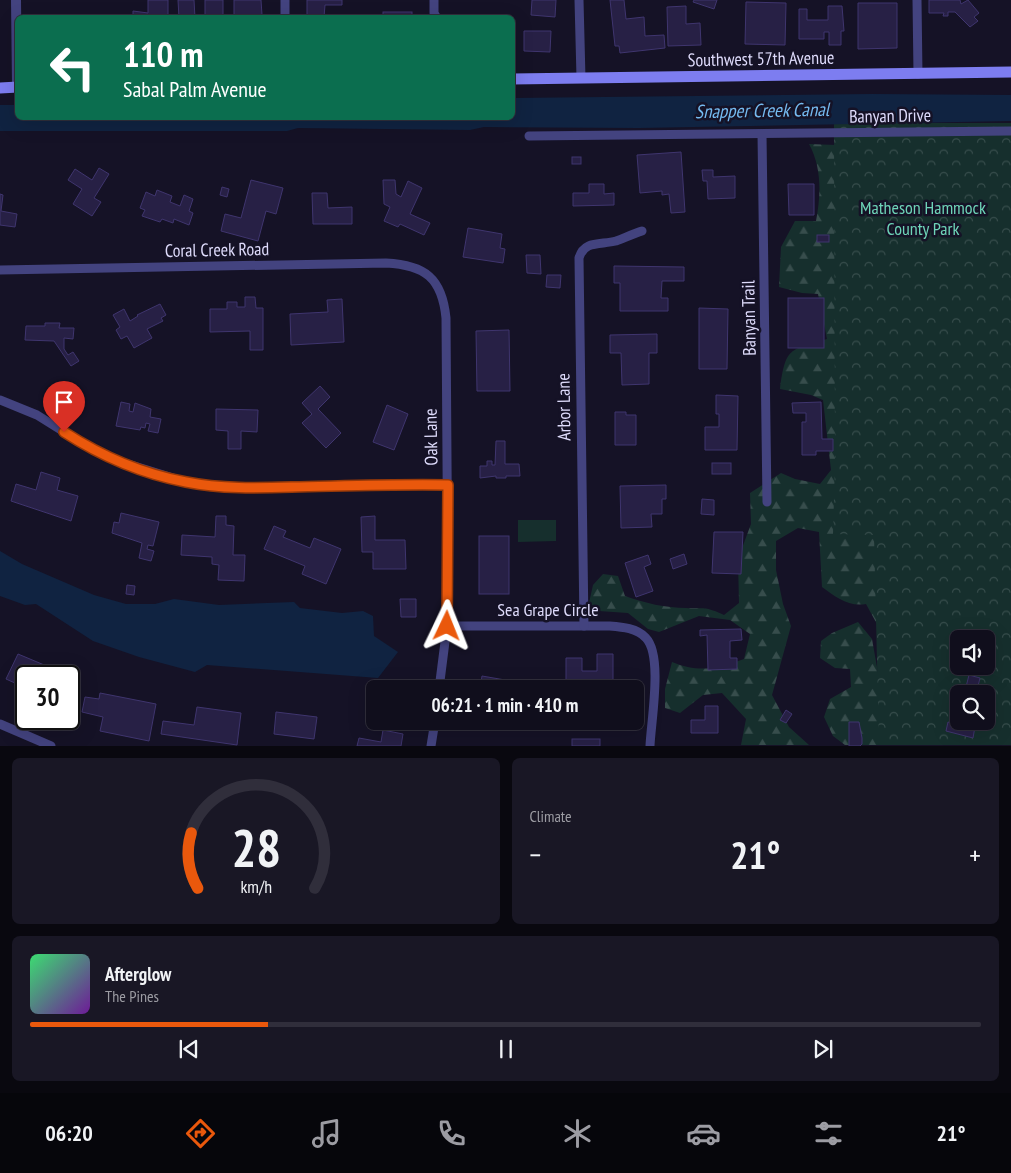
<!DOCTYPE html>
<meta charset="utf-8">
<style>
body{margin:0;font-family:"PT Sans Narrow",sans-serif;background:#191725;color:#f1f3f6;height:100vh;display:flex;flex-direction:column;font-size:19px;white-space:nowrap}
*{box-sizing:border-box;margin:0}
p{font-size:16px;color:#9c9ca3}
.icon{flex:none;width:28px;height:28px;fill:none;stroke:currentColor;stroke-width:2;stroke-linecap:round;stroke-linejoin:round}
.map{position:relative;height:746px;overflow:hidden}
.details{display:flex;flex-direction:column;gap:12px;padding:12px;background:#09080f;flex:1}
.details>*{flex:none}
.guide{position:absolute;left:15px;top:15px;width:500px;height:105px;border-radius:8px;box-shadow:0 5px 20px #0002,0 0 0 1px #302e3b;background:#0b6e4f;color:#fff;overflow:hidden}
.fabs{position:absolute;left:950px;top:630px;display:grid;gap:10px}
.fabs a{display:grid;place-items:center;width:45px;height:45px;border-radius:8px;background:#100e1c;box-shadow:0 5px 20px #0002,0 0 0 1px #302e3b;font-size:25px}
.speed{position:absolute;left:15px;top:665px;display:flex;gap:10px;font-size:25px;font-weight:700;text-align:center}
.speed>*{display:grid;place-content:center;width:65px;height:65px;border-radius:50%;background:#100e1c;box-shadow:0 5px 20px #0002,0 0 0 1px #302e3b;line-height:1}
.speed .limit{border:2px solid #111;border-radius:8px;background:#fff;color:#111}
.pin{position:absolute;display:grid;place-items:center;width:42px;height:42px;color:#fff;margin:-51px -21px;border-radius:50% 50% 50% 0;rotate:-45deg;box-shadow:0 0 5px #0007}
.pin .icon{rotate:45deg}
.me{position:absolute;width:55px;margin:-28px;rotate:2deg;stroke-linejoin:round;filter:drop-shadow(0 0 4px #0008)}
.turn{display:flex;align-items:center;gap:18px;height:105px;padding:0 25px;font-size:22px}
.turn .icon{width:65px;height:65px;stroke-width:2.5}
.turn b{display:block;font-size:35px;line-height:42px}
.big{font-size:38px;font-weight:600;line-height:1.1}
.details .widget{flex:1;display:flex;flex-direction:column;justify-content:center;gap:8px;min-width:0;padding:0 18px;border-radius:8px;background:#191725}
.details .dial{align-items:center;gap:0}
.dial svg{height:130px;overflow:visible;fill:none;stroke:#302e3b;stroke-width:7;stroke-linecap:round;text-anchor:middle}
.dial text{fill:#f1f3f6;stroke:none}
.song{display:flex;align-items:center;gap:15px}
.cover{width:60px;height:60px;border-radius:8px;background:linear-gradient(135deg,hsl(140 70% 55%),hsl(280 70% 35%))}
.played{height:5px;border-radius:2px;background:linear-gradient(90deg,#ea580c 25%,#302e3b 25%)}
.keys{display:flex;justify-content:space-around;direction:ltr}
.heat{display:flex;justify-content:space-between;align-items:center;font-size:28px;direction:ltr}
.details .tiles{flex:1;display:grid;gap:12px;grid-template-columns:1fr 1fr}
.widget:last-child{grid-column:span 2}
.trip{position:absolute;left:366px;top:680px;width:278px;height:50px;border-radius:8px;background:#100e1c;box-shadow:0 5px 20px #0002,0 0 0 1px #302e3b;font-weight:600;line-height:50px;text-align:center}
.dock{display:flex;height:80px;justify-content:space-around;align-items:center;background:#06060b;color:#9c9ca3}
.dock .icon{width:35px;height:35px}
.dock .selected{color:#ea580c}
.dock b{font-size:22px;color:#f1f3f6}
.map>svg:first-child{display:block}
</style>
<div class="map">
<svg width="1011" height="746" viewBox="0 0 1011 746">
<defs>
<pattern id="forest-firs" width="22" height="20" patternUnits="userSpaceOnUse" patternTransform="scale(1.25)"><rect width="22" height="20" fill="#162f2d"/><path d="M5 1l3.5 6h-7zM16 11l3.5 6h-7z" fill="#374d4c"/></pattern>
<pattern id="park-crowns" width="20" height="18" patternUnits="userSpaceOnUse" patternTransform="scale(1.25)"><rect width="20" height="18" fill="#162f2d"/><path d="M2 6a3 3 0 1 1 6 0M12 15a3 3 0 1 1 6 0" fill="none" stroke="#374d4c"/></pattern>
</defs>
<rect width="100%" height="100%" fill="#151226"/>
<path fill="url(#forest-firs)" d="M 809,144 L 863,146 L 959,639 L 959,666 L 894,745 L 845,745 L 833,736 L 824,717 L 830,699 L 851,687 L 850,669 L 835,668 L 820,658 L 821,641 L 832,633 L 858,622 L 872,639 L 881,690 L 883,635 L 866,604 C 848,607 836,597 822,587 L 819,532 L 798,528 L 776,541 L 776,570 L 783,604 L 791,626 L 772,695 L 789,727 L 809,745 L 741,745 L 746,719 L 722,693 L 703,695 L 680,713 L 665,708 L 665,689 L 672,662 C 698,673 718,669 744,659 L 750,634 L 730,620 L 699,616 L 659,632 L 648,629 L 628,613 L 599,611 L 589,603 L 593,585 L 603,574 L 618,576 L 625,596 C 644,603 666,608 686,608 C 706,609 704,606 724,615 L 739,603 L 738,559 L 751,524 L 750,493 L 781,473 L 795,479 L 820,484 L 831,470 L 823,400 L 811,395 L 780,389 C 786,346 789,351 827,339 L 818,294 L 802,293 L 779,287 L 781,247 L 795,221 L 816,221 C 821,195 822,168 809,144 Z"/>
<path fill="url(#park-crowns)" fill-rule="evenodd" d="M 834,123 L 1011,123 L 1011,745 L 879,745 L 874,535 L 833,534 L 835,462 ZM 959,639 L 986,639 L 986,666 L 959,666 ZM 959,694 L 986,694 L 986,721 L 959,721 Z"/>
<polygon fill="#162f2d" points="518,520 556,520 556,541 518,542"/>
<g fill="#102341">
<polygon points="872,94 1011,95 1011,121 639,128 484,127 470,130 298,128 287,131 0,131 0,105 17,105 18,118 512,118 513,98"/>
<polygon points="0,551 22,564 94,595 126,604 155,604 174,599 219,605 294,602 300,608 342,613 363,611 373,616 374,636 398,652 378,678 207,665 195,672 139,657 93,641 36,604 25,605 0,596"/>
</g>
<g fill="#272045" stroke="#3f356e">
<polygon points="148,0 168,0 168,18 133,18 133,11 148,13"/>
<polygon points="178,0 194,0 195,18 179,18"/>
<rect x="205" y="0" width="18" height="18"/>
<polygon points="234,0 261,0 262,15 267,15 267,18 234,18"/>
<polygon points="307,0 342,0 342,5 325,5 324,17 307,16"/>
<polygon points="532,0 556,0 555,17 531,15"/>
<polygon points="610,0 624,0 626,19 644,17 645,36 664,35 665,48 620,53 619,46 615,46"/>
<polygon points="694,0 717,0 714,9 693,2"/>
<polygon points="929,0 960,0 961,4 968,0 979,13 974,17 978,21 970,27 955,12 948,12 948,16 943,16 944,13 929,13"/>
<polygon points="746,2 786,3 785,45 745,44"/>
<polygon points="858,3 897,3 897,48 858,49"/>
<polygon points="686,6 686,24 700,23 701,45 668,46 667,7"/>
<polygon points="828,6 842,6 844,31 841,31 841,45 829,45 829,32 824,32 824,39 799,39 799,9 807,9 807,20 828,20"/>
<rect x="383" y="12" width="29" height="6"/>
<polygon points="524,31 551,31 550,52 524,51"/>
<polygon points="681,152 685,212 671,213 669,194 662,195 662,191 640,193 637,155"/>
<rect x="572" y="157" width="9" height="7"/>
<polygon points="99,168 109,174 94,198 101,202 92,216 73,204 82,189 68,180 75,169 92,180"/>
<polygon points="702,170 713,170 713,177 735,176 735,198 708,199 707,181 703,181"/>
<polygon points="251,180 283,188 276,214 266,211 258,241 221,231 225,214 241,218"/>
<polygon points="383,180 395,180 396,194 401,197 408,181 422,188 410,214 430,223 424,235 400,224 398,227 384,221 390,207 384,204"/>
<polygon points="589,184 604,184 604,194 614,193 614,205 573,206 573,193 589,193"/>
<polygon points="788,184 814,184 814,215 789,215"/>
<polygon points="222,187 229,189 227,197 220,195"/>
<polygon points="157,190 172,196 170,202 180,206 184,195 193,199 189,211 193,213 189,225 174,219 173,223 162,219 160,222 142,216 145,210 140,208 146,192 155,196"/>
<polygon points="312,193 327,193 328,208 352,207 352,224 313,224"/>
<polygon points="0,194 3,195 1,211 17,214 15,227 0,225"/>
<polygon points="468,228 502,234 500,248 505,249 503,263 463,257"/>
<rect x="817" y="235" width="12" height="7"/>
<polygon points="526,255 540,255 541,274 527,273"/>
<polygon points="614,266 684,267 684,281 662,281 661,298 668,298 668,311 620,311 620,283 614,283"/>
<polygon points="547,275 561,275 560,288 546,287"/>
<polygon points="245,297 255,297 256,308 263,308 263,350 250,350 250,331 210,332 210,309 227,309 227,302 237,302 237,307 245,307"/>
<rect x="788" y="298" width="36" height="50"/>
<polygon points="342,299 344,342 291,345 290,314 328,312 327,300"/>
<polygon points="160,304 166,315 161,318 163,321 147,329 152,338 134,348 127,336 121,339 116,330 120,327 113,315 124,309 130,321 138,316 137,315"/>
<polygon points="699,308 728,309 727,369 699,369"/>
<polygon points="45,323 60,323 59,328 74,328 73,339 64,338 64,349 68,355 73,352 79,361 71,366 54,341 25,340 26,326 45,326"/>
<polygon points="509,330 510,391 477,391 476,331"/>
<polygon points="657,334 657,353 649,353 649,384 622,385 621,353 610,353 610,335"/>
<polygon points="320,386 330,397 318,409 341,433 326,448 302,423 312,414 302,403"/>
<polygon points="716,395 738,396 737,450 705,450 705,427 719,427 719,414 716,414"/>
<polygon points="121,402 130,404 129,411 133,412 135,403 151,409 150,417 161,419 158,433 148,431 150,424 146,423 145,428 141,427 140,430 116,426"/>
<polygon points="821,402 822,439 833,439 833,451 816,451 816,455 802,455 802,422 806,422 806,413 793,413 792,403"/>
<polygon points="387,405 408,414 394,450 373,442"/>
<polygon points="216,409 258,410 257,432 241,431 241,449 228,449 228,431 216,430"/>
<polygon points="615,412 626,412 626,415 636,415 636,445 615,445"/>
<polygon points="496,441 505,441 505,464 519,464 520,476 506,476 506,478 496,478 496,476 480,478 480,466 487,466 487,461 492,461 492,465 495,465"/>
<rect x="712" y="463" width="19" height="11"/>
<polygon points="41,472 60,478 57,490 78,496 71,521 11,501 16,484 36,490"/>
<polygon points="666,485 666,499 662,499 662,514 651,514 652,527 621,528 620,486"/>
<polygon points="702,499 714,500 714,515 701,514"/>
<polygon points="121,513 159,522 153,546 148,545 147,549 154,551 151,561 139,558 142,543 112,533 114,522 119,523"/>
<polygon points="216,516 226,516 226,525 234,526 233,555 245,555 244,581 218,580 219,565 212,564 212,557 181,555 182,535 215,537"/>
<polygon points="375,516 375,540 405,540 406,569 373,569 373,552 362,552 361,517"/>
<polygon points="274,526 286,531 283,537 310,548 314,538 341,549 326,584 302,574 305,566 264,549"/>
<polygon points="714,532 743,532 741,574 712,573"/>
<rect x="479" y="536" width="30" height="58"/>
<polygon points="684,554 687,564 673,569 670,559"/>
<polygon points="648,555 651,564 644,567 653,591 636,597 625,563"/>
<polygon points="127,585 135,586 134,595 126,594"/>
<polygon points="400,599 416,599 416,617 401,617"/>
<polygon points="741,629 742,640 730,641 730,658 737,658 737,669 708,670 707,635 700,636 700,630"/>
<polygon points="18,654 49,667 47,672 54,676 26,676 26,688 6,679"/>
<polygon points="597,654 613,654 613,689 593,689 593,680 566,680 566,658 582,658 582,671 597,671"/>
<polygon points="969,675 980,678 976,694 959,694 961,686 966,687"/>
<polygon points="482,676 511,681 510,689 480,689"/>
<polygon points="100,693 156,704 149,741 100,731 103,717 82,712 85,697 99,699"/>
<polygon points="705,706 718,706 718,733 691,733 691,720 705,720"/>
<polygon points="197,707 241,713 237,745 161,734 163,721 194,725"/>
<polygon points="786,710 792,714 786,723 780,720"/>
<polygon points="276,712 317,717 314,739 274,734"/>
<polygon points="959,721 976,721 973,738 946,731 948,722 958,725"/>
<polygon points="849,722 859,722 862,738 862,744 860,746 849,746"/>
<polygon points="383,730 403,734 401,746 357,746 359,738 381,742"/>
<rect x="572" y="739" width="28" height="7"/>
</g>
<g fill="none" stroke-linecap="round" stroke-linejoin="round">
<g stroke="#43437f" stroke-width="9">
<polyline points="285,0 285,18"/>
<polyline points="434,0 434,13 437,18"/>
<polyline points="579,0 581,78"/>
<polyline points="917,0 918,74"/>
<polyline points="762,134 767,502"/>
<polyline points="529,136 1011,131"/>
<path d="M 0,270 L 386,263 C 425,265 442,278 446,318 L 448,600 L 447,626 L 439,689"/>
<polyline points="0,400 37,415 77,440 115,460 189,483 243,488 448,485"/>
<path d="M 447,626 L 609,626 C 622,627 637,628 646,638 C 663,656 651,721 650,746"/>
<path d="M 584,626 L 579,258 C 584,240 601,245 616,241 C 624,238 633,234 642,231"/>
<polyline points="0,724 51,746"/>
<polyline points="431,746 435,721"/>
</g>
<polyline stroke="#43437f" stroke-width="10" points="16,0 17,87"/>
<g stroke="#7d7df0" stroke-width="11">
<polyline points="512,79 1011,72"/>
<polyline points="0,88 18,87"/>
</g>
</g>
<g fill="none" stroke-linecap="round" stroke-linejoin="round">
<defs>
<path id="route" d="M 64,432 C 101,456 143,474 186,482 C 221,489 257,488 292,487 C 344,486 396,484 448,485 L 447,626"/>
</defs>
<use href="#route" stroke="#983908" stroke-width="12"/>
<use href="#route" stroke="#ea580c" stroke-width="9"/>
</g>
<g text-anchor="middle" stroke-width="5" stroke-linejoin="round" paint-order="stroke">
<g font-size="18" fill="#dedbfb" stroke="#151226">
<text transform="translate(761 59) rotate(-1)" y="6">Southwest 57th Avenue</text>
<text transform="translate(890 116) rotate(-1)" y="6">Banyan Drive</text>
<text transform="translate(217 250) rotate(-1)" y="6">Coral Creek Road</text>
<text transform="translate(749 318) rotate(-91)" y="6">Banyan Trail</text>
<text transform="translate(564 407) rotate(-91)" y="6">Arbor Lane</text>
<text transform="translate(431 437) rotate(-91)" y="6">Oak Lane</text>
<text x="548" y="616">Sea Grape Circle</text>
</g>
<g font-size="18" fill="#6ed4b8" stroke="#151226">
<text x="923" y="214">Matheson Hammock<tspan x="923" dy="21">County Park</tspan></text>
</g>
<g font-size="19" font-style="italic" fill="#75baf0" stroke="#151226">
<text transform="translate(762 110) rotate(-1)" y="7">Snapper Creek Canal</text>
</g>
</g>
</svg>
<div class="fabs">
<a><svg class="icon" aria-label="sound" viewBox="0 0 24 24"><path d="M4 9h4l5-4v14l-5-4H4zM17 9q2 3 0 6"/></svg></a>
<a><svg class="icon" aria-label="search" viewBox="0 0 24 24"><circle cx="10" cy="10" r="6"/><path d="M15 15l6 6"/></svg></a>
</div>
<div class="speed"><div class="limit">30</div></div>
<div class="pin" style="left:64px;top:432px;background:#d93025"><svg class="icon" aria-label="arrive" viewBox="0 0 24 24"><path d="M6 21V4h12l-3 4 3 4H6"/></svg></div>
<svg class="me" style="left:447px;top:626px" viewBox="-20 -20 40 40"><path d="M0-17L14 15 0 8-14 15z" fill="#ea580c" stroke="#fff" stroke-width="4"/></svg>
<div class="trip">06:21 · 1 min · 410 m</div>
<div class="guide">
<div class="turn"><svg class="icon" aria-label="left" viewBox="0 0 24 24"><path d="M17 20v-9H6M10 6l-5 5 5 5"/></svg><div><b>110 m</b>Sabal Palm Avenue</div></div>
</div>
</div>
<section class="details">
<div class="tiles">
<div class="widget dial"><svg viewBox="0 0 100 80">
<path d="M14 69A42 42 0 1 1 86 69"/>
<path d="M14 69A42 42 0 0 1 10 35" stroke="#ea580c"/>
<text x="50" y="56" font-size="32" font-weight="700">28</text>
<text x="50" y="72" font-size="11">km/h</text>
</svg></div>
<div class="widget"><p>Climate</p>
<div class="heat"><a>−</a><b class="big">21°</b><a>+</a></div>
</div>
<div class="widget">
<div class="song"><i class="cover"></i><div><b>Afterglow</b><p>The Pines</p></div></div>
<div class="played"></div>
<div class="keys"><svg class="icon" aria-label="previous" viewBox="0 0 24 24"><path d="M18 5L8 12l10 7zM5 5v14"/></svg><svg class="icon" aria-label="pause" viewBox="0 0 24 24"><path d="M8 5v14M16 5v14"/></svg><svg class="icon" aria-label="next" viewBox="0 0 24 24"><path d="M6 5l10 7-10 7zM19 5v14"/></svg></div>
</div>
</div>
</section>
<nav class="dock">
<b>06:20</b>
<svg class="icon selected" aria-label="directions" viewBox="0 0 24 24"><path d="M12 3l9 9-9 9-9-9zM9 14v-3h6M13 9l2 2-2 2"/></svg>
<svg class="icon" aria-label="music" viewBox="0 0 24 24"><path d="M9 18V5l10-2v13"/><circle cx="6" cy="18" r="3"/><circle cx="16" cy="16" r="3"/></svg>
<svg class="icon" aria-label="phone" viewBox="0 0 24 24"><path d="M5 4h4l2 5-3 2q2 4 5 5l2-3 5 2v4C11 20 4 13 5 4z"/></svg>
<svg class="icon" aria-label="climate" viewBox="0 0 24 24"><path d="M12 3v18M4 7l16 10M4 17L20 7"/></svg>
<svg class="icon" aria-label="car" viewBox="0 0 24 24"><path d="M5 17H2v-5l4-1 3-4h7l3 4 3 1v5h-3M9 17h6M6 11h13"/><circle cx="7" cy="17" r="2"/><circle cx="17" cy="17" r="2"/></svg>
<svg class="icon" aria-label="filters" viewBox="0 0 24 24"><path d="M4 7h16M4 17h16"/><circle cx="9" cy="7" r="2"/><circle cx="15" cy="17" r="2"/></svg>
<b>21°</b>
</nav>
